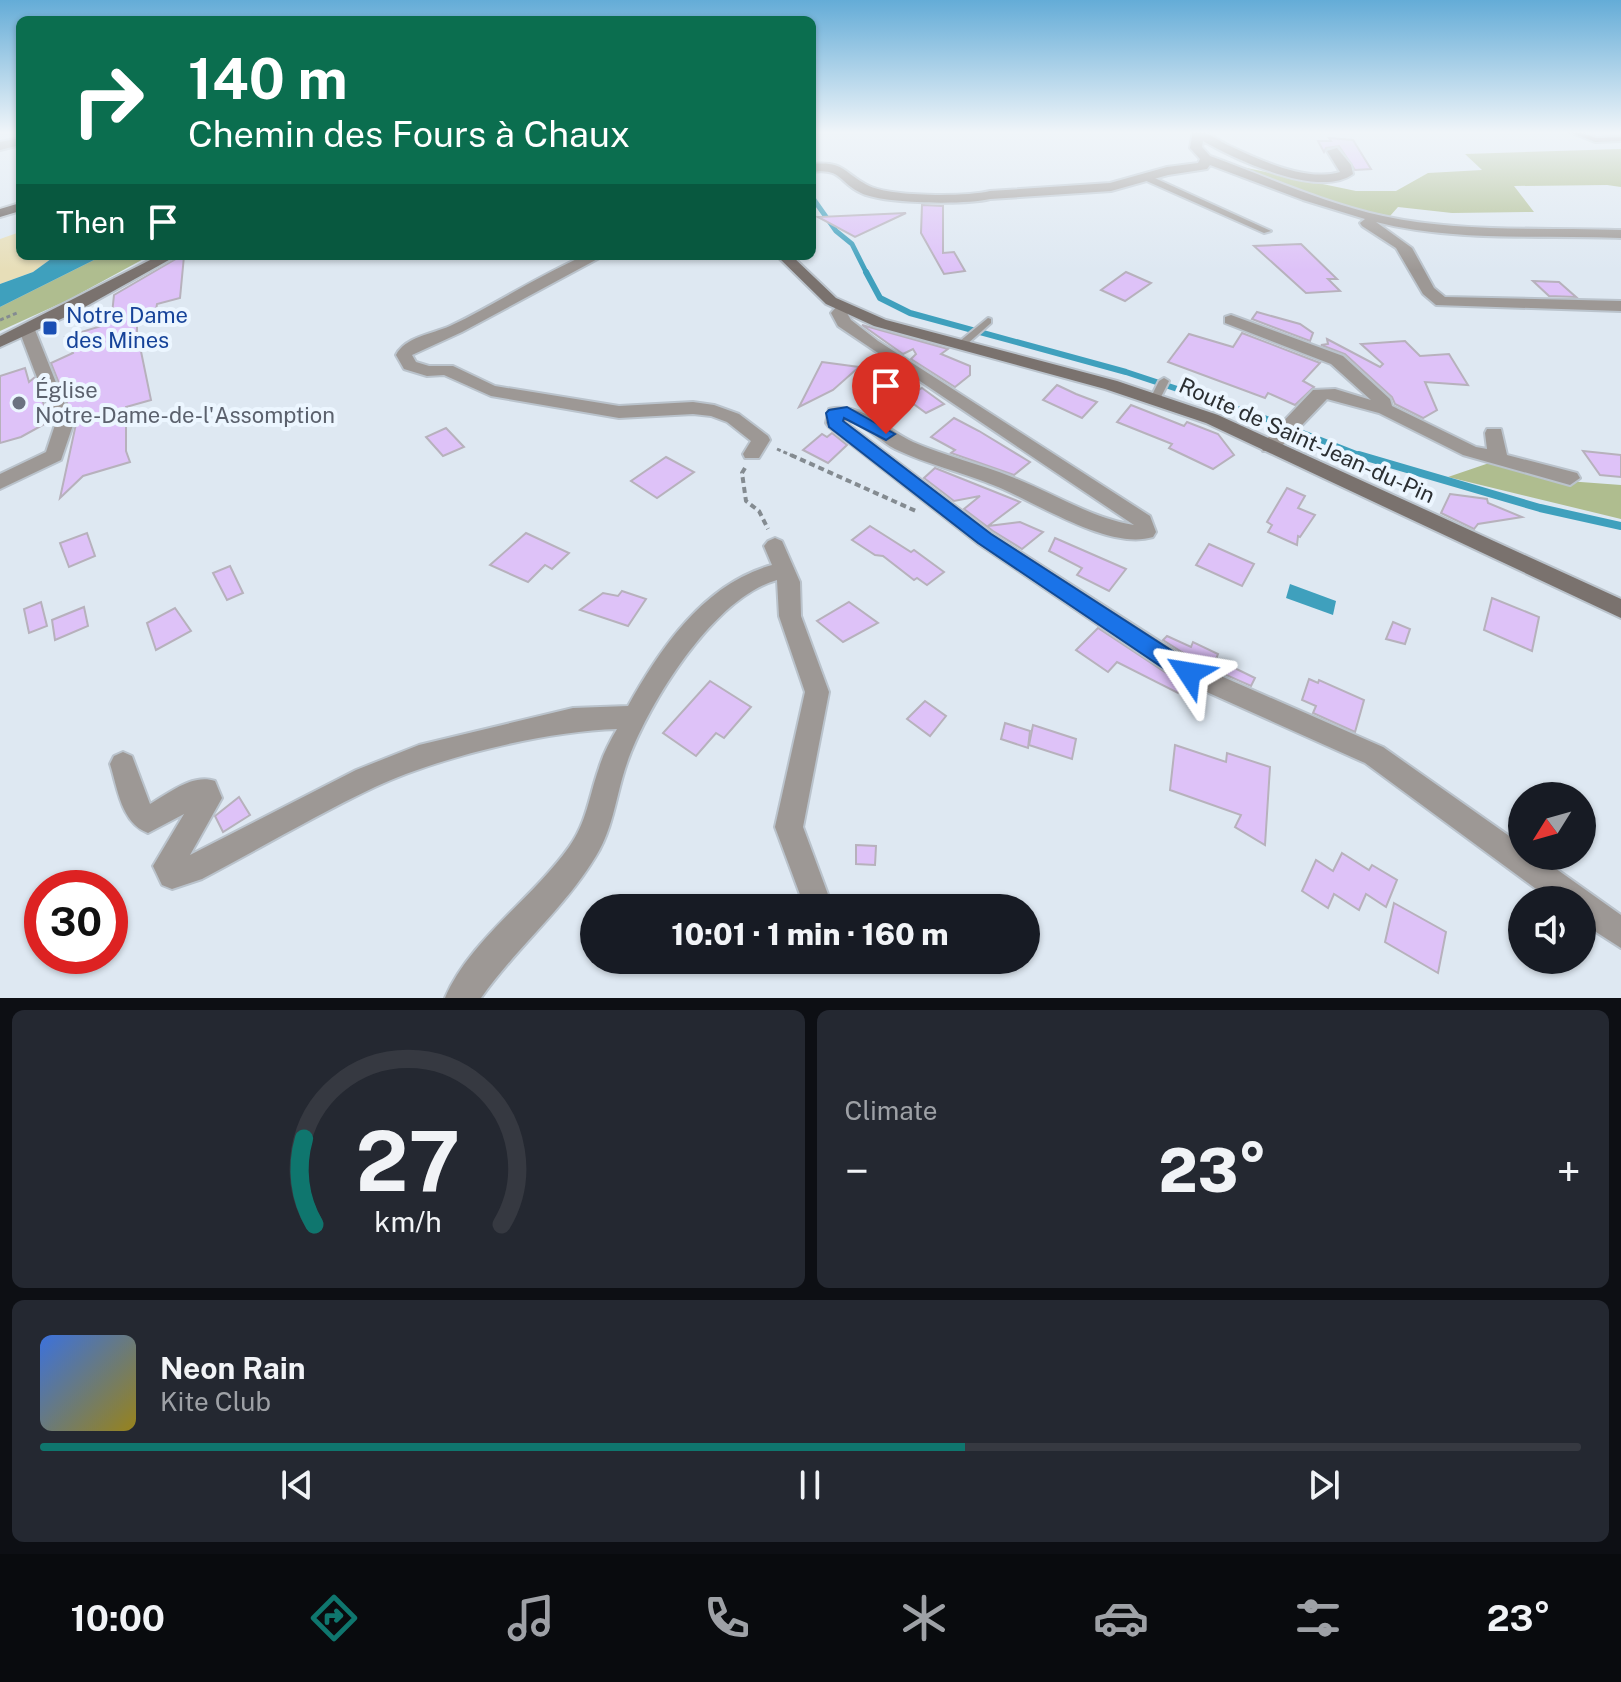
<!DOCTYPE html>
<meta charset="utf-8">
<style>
body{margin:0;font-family:"Public Sans",sans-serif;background:#242831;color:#f1f3f6;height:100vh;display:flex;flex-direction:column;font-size:30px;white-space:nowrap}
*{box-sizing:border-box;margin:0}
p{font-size:26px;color:#9ea1a6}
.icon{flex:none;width:44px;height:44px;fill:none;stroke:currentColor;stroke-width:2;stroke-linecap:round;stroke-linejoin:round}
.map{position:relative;height:998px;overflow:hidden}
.details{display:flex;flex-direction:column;gap:12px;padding:12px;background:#0d0f14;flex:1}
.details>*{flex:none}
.banner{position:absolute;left:16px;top:16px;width:800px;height:244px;border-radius:12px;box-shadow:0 2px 6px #0004;background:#0b6e4f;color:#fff;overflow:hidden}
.needle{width:52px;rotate:233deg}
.fabs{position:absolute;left:1508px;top:782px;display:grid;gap:16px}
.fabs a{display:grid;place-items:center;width:88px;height:88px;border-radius:50%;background:#171b24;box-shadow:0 2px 6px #0004;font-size:40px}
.speed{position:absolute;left:24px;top:870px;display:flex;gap:16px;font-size:40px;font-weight:700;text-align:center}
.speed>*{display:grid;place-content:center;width:104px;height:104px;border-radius:50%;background:#171b24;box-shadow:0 2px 6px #0004;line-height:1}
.speed .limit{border:12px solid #d22;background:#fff;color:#111}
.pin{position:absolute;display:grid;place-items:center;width:68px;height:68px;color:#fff;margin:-82px -34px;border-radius:50% 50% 50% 0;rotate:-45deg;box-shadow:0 0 8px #0007}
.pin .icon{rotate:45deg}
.me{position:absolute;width:88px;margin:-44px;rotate:303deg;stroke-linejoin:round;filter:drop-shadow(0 0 6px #0008)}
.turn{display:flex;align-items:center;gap:28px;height:168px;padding:0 40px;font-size:36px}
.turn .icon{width:104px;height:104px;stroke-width:2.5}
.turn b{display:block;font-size:56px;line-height:68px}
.then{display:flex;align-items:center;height:76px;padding:0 40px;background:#0003;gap:16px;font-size:30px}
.big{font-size:60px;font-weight:800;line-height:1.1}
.details .card{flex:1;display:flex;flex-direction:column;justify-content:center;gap:12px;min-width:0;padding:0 28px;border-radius:12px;background:#242831}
.details .dial{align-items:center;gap:0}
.dial svg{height:208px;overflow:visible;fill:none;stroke:#363941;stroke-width:7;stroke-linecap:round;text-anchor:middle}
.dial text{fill:#f1f3f6;stroke:none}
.song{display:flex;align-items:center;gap:24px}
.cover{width:96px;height:96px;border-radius:12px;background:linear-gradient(135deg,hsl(220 70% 55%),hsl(50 70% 35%))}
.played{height:8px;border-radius:4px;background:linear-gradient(90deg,#0f766e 60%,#363941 60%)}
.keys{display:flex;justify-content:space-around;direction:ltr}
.heat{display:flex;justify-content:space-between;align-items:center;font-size:44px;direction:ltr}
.details .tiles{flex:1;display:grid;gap:12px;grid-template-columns:1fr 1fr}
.card:last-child{grid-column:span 2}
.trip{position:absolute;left:580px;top:894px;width:460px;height:80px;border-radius:40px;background:#171b24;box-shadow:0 2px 6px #0004;font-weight:800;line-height:80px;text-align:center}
.tabs{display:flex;height:128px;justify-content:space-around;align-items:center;background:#090b0e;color:#9ea1a6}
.tabs .icon{width:56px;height:56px}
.tabs .active{color:#0f766e}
.tabs b{font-size:36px;color:#f1f3f6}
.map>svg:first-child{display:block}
</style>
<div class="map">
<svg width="1621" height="998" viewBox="0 0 1621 998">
<rect width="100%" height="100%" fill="#dee8f2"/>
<g fill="#afbd8f">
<polygon points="1621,149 1621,187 1607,185 1514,186 1534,212 1452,213 1398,207 1390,216 1337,205 1242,167 1356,191 1396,191 1428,173 1482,170 1465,154"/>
<polygon points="102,256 149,256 68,300 0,331 0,307"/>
<polygon points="1495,461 1567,481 1621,485 1621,519 1448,477"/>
</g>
<polygon fill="#e7deb8" points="20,232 20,256 55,256 33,272 0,284 0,239"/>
<g fill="#3fa0bd">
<polygon points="55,256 102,256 0,307 0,284 33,272"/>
<polygon points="1290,584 1336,601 1333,615 1286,598"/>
</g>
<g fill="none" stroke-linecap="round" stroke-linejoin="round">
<polyline stroke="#3fa0bd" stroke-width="5" points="812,197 836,231 852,244 867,274"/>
<polyline stroke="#3fa0bd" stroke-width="6" points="866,272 880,298 910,313 1126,372 1259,416 1364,457"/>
<polyline stroke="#3fa0bd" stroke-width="8" points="1359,455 1540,508 1621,526"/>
</g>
<g fill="#dec2f8" stroke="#b7b1bc" stroke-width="2">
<polygon points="1329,138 1353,140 1371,169 1355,170 1339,146 1326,148 1324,152 1318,141 1331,141"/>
<polygon points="922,205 943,206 943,253 954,252 965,271 944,274 921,233"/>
<polygon points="906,213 855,237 818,217"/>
<polygon points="1301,244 1337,279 1328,279 1340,291 1306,293 1254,246"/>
<polygon points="181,256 184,256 180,298 157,304 156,310 137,315 137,332 151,400 126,407 126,451 130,462 83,476 60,498 76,424 75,412 71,413 51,363 73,353 65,337 111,323 114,295"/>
<polygon points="1126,272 1151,283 1125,301 1101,290"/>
<polygon points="1533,281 1559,282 1576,297 1549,296"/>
<polygon points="1257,312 1300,324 1313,333 1310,341 1252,319"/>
<polygon points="862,325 948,349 941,354 970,366 970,375 955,387 911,359 916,354 913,349 903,354"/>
<polygon points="1242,333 1320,363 1303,381 1314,387 1295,405 1268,393 1265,398 1168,362 1189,334 1233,347"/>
<polygon points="1327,339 1380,367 1383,364 1361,344 1405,341 1420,356 1449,354 1468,385 1425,382 1437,410 1423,418 1395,404 1392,397 1345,354 1321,345 1328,344"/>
<polygon points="822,362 859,367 833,390 799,407"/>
<polygon points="25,368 29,382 34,378 50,421 21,437 0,443 0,376"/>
<polygon points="1057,385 1076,394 1097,402 1082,418 1043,400"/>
<polygon points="922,388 944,404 926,413 904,397"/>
<polygon points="1131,405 1184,426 1187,422 1218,434 1234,455 1213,469 1169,448 1172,444 1117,422"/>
<polygon points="954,418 979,431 1030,462 1014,475 951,453 955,450 931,437"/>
<polygon points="446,428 464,447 443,456 426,437"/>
<polygon points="832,433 847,445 828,463 803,450 822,434 827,437"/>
<polygon points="1583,451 1621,455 1621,477 1600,475"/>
<polygon points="666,457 694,472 657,498 631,481"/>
<polygon points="935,468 1020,502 988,526 1020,522 1043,532 1022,549 993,531 964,509 980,496 954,501 924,478"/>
<polygon points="1287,488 1305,496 1298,508 1315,515 1300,537 1298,536 1297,545 1268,532 1272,525 1267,522"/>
<polygon points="1450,494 1487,499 1488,503 1522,517 1478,524 1474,529 1441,513"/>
<polygon points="870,526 911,552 914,550 944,572 927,585 917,578 914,580 883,556 875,555 852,540"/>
<polygon points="87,533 95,556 69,567 60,543"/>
<polygon points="526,533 569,553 552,569 545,565 528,582 490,565"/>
<polygon points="1055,538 1126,569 1109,591 1077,575 1082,568 1049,551"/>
<polygon points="1209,544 1254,564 1242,586 1196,565"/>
<polygon points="230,566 243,593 227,600 213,573"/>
<polygon points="622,591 646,599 628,626 580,610 603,593 618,596"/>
<polygon points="1492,598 1539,617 1532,651 1484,630"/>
<polygon points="41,602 47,626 29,633 24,609"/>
<polygon points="849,602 878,623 843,642 817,621"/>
<polygon points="84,607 88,626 55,640 52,620"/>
<polygon points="175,608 191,631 156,650 147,623"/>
<polygon points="1393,622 1410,629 1405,644 1386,639"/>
<polygon points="1098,628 1183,684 1178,693 1117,662 1108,672 1076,650"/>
<polygon points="1167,636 1191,647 1193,642 1218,654 1216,659 1255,678 1251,686 1199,663 1163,640"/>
<polygon points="1309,679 1318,683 1319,680 1364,700 1355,732 1313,713 1316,706 1302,700"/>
<polygon points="710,681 751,707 724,738 716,733 696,756 663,733"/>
<polygon points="925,701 946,716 930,736 907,719"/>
<polygon points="1005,723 1030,731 1028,748 1001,739"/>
<polygon points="1033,725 1076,739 1072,759 1029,745"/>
<polygon points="1175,745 1226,762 1227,753 1270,767 1265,845 1235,827 1241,815 1170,790"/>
<polygon points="239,797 250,815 223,832 215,816"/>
<polygon points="856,845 876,846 875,865 856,864"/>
<polygon points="1342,853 1369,870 1372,865 1397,880 1386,907 1366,894 1359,910 1334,894 1328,908 1302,891 1316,860 1333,871"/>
<polygon points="1394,903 1446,932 1438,973 1385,942"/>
</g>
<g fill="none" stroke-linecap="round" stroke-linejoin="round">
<defs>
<g id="service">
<polygon points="1567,131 1576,131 1596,138 1621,137 1621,141 1595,142"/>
<polygon points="1142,175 1148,175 1271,231 1264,233 1142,179"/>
<polygon points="988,318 991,319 991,323 966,345 960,345 960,341"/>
<polygon points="1164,378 1169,381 1160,399 1155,402 1151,401 1150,399 1159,381"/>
</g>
<g id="minor">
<path d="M 1193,131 C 1207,130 1218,141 1232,147 C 1262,161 1307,182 1340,172 L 1327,151 L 1337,148 L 1351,165 L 1353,174 C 1320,199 1236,160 1203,141 L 1202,147 L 1210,156 C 1267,177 1324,203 1383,216 C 1461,233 1542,227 1621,230 L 1621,238 C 1540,235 1455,242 1376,222 L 1412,248 L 1434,288 L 1445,297 L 1621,301 L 1621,311 L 1436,305 L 1423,294 L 1396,248 L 1362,226 L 1360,223 L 1365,219 L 1303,200 L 1210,165 L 1207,169 L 1168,175 L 1111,191 L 990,199 C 966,205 883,204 861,193 C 838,182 842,168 812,172 L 812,164 C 844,161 843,172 867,185 C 889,197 965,197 990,191 L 1110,183 L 1167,167 L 1198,163 L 1200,159 L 1190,148 Z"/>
<path d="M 584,256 L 603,256 L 462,332 L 412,355 L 416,362 L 429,366 L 453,366 L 495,386 L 619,406 L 693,402 L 714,405 L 739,414 L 768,436 L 770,440 L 759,458 L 745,458 L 743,454 L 751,441 L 727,422 L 711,416 L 693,414 L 619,418 L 491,396 L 444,375 L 427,376 L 404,369 L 396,355 C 405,337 432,334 450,326 C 495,305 537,276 584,256 Z"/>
<path d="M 843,303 L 851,308 L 847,313 L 851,320 L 878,341 L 1150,516 L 1156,532 L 1153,537 C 1108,551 1035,501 993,485 C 961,472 926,464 895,449 C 881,442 858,418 844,421 L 991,533 L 1198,666 L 1383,747 L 1522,845 L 1522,856 L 1538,856 L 1621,915 L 1621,948 L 1582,923 L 1582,900 L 1551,900 L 1365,763 L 1180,680 L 977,543 L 829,427 L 826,423 L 829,409 C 861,401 886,430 913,442 C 945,456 980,464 1012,477 C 1053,493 1091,518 1134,525 L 838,326 L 831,313 L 838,305 Z"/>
<polygon points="1231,315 1343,356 1390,399 1392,406 1476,447 1487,449 1485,433 1487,429 1501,429 1507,455 1577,473 1580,478 1570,485 1463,455 1379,413 1327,399 1277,451 1263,451 1261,447 1263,443 1313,390 1335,389 1371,400 1331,364 1225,323 1225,317"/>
<polygon points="27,325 35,330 73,425 61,460 0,489 0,474 46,452 55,425 19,330"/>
<path d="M 775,538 L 782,541 L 800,582 L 801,616 L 829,692 L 803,827 L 833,908 L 805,908 L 775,827 L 805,692 L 779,616 L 777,580 C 713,598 648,704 627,763 C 616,794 614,827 596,856 C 565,908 516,948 481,998 L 445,998 C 469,941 533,898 569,847 C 587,822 589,796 599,768 C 603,754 610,741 617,729 C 546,731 439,757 375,787 C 316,815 259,849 202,879 L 172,889 L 162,885 L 153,866 L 184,814 L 148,833 C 121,823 118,789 110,764 L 114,756 L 123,752 L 132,756 L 150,804 C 169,793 193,773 215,781 L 222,798 L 190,855 L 356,770 L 419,745 L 573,708 L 628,706 C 660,648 705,583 772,565 L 764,546 L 768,541 Z"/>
</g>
<polygon id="tertiary" points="20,138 20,145 0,150 0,142"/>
<g id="secondary">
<polygon points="158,256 176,256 74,313 0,347 0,336"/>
<polygon points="777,256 792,256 836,298 886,320 1117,381 1218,415 1621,599 1621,618 1206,423 1105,389 874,326 826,304"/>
</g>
<polygon id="primary" points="20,203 20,211 0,217 0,209"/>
</defs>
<use href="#service" stroke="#bac3cc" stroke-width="4"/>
<use href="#minor" stroke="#bac3cc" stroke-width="4"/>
<use href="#tertiary" stroke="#bac3cc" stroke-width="4"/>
<use href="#secondary" stroke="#bac3cc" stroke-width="4"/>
<use href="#primary" stroke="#bac3cc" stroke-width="4"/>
<g stroke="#848b91" stroke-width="3" stroke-dasharray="4 3" stroke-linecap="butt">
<polyline points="0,320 17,313"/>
<polyline points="777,449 795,457"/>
</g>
<g stroke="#848b91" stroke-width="4" stroke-dasharray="6 4" stroke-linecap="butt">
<polyline points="791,455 918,512"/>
<polyline points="745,468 742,473 746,501 759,511 768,529"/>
</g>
<use href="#service" fill="#9d9895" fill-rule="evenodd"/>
<use href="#minor" fill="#9d9895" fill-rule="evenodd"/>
<use href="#tertiary" fill="#9d9895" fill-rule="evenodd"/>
<use href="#secondary" fill="#7a726e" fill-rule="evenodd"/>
<use href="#primary" fill="#605753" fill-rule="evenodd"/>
</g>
<linearGradient id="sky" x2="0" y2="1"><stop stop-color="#64acd7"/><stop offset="0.49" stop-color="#f0f5f9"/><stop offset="1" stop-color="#f0f5f9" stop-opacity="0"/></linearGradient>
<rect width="1621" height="270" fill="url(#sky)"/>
<polygon fill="#1a73e8" stroke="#114b97" stroke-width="2" points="847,407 895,434 886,440 844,418 843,421 991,534 1197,667 1200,673 1197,680 1189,682 1181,680 978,543 829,427 826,413 829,410"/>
<rect fill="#1a4fb4" stroke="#ecf6ff" stroke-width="3" x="42" y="320" width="16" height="16" rx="4"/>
<circle fill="#6b7280" stroke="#ecf6ff" stroke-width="3" cx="19" cy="403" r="8"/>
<g text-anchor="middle" stroke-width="8" stroke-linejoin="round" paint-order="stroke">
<g font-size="22" fill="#164399" stroke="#ecf6ff" text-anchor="start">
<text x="66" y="323">Notre Dame<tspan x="66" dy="25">des Mines</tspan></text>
</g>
<g font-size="22" fill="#5b616d" stroke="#ecf6ff" text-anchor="start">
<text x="35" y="398">Église<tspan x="35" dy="25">Notre-Dame-de-l'Assomption</tspan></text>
</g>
<g font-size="22" fill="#2b2f32" stroke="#ecf6ff">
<text transform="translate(1307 440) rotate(24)" y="8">Route de Saint-Jean-du-Pin</text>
</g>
</g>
</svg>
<div class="fabs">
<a><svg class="needle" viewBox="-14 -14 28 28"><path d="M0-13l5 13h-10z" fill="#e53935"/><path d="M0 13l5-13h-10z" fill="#9ea1a6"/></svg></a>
<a><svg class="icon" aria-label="sound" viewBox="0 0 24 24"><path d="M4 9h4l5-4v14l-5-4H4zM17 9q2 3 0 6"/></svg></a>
</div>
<div class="speed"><div class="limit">30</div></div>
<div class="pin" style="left:886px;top:434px;background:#d93025"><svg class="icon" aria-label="arrive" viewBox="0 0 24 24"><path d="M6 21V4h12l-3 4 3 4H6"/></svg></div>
<svg class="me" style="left:1189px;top:673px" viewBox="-20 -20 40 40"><path d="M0-17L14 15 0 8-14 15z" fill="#1a73e8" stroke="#fff" stroke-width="4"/></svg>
<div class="trip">10:01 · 1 min · 160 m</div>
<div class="banner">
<div class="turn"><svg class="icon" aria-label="right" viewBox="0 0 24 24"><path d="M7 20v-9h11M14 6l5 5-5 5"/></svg><div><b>140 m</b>Chemin des Fours à Chaux</div></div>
<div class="then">Then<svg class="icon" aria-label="arrive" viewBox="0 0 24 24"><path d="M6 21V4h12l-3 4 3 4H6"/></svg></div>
</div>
</div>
<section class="details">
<div class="tiles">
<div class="card dial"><svg viewBox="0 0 100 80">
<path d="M14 69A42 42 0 1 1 86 69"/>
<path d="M14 69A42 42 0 0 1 10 36" stroke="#0f766e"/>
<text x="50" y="56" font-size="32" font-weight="700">27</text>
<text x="50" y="72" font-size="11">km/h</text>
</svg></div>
<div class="card"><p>Climate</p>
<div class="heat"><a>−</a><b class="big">23°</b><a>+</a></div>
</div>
<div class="card">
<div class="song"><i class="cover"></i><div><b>Neon Rain</b><p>Kite Club</p></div></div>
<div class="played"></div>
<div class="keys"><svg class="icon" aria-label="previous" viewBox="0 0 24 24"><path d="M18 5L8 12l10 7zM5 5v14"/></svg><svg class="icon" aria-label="pause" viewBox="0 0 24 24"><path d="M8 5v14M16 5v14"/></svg><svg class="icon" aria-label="next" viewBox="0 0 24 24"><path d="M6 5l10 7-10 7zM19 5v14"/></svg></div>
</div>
</div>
</section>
<nav class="tabs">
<b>10:00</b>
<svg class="icon active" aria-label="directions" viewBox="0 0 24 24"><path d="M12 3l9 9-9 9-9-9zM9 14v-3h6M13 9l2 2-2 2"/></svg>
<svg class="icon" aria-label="music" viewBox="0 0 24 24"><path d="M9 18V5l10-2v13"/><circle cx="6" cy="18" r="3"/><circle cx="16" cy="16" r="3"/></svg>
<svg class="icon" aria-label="phone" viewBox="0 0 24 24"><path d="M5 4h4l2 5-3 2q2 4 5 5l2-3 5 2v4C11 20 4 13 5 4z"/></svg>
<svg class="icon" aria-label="climate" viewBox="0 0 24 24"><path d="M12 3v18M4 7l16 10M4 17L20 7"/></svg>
<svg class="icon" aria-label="car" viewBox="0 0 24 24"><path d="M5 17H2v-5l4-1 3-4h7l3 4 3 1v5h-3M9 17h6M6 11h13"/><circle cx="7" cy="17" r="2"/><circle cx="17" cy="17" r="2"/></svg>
<svg class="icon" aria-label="filters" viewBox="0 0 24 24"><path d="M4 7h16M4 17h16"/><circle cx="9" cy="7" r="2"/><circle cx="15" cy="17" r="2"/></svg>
<b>23°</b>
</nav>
